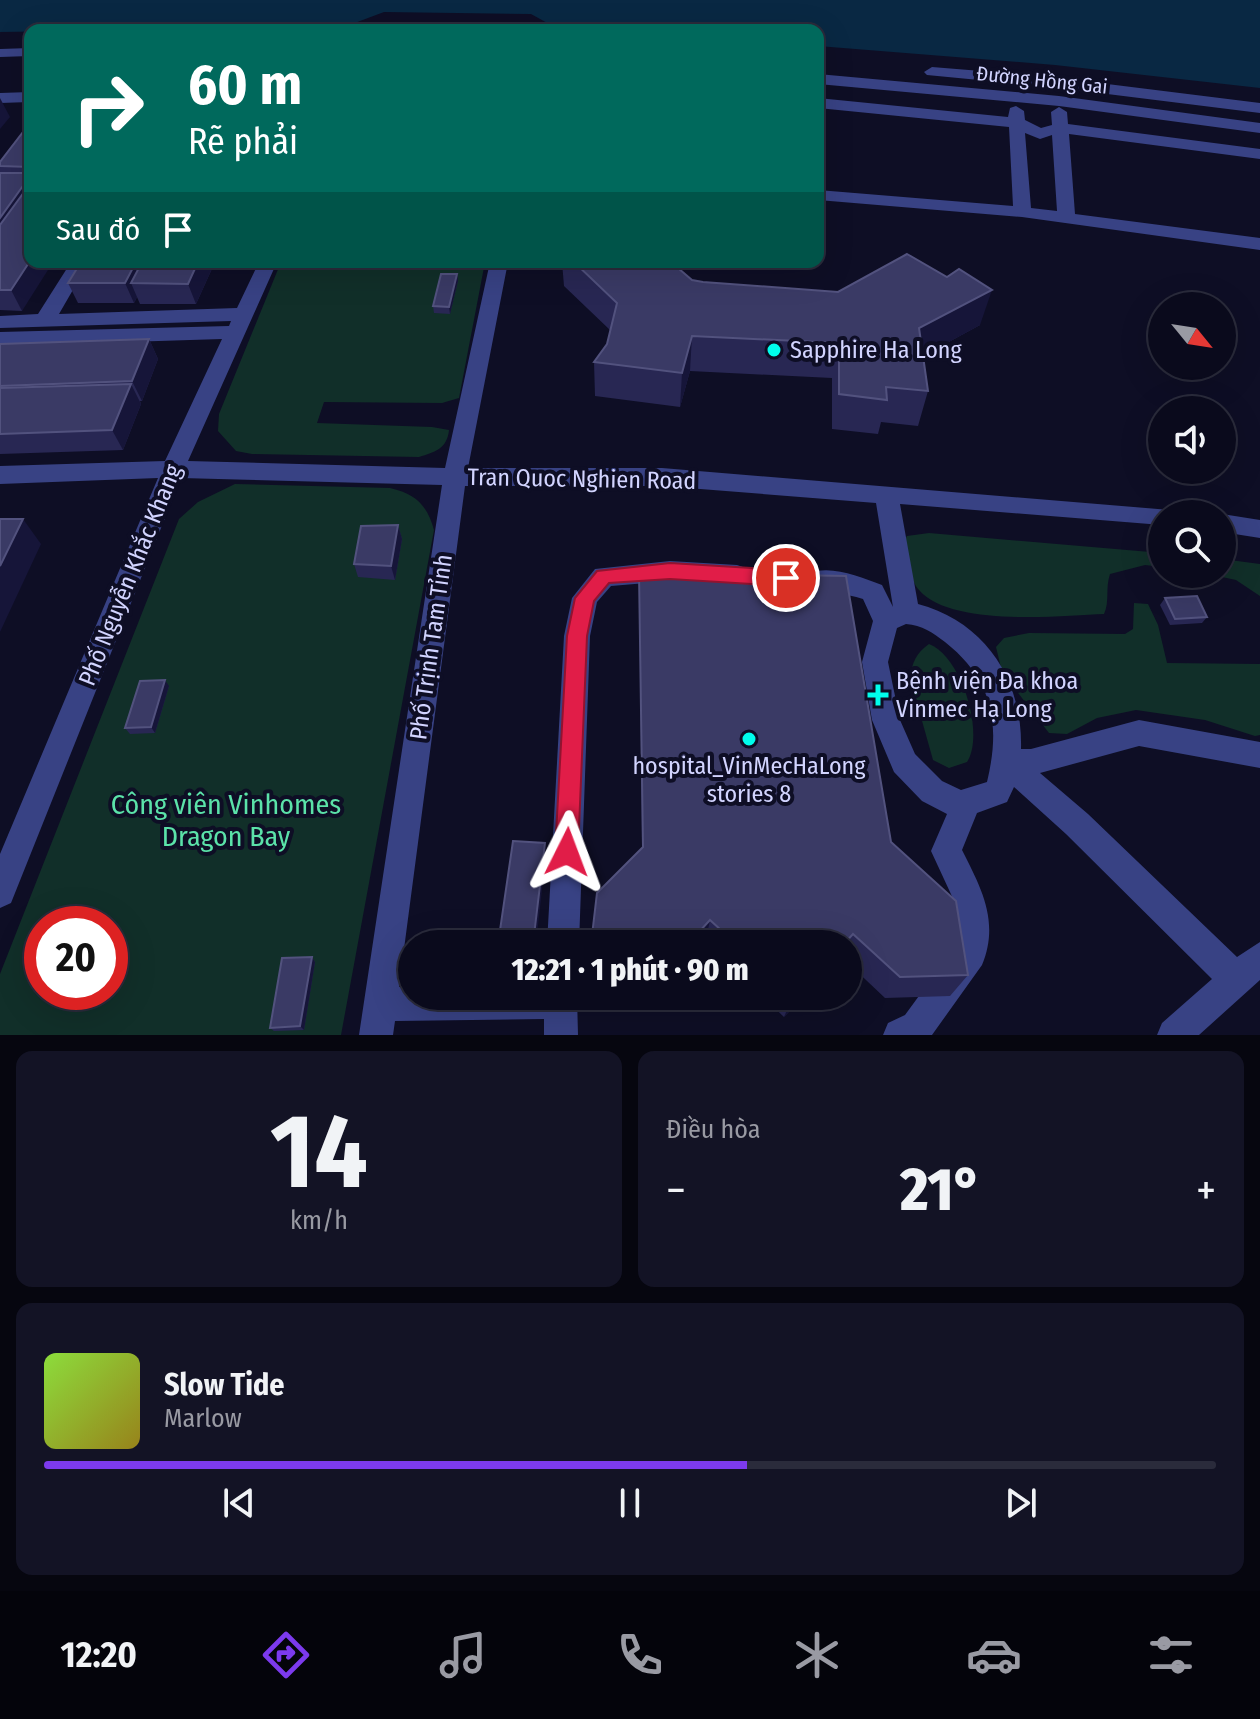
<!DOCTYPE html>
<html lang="vi">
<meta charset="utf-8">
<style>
body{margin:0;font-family:"Fira Sans Condensed",sans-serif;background:#131325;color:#f1f3f6;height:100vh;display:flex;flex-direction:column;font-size:30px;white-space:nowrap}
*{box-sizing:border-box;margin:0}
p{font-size:26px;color:#999aa3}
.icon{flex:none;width:44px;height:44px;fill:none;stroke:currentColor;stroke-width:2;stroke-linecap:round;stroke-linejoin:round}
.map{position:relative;height:1035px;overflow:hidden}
.drawer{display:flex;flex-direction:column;gap:16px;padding:16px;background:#06060f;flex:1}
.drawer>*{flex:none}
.hud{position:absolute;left:24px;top:24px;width:800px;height:244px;border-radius:16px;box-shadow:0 8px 32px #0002,0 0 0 2px #2a2b3b;background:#00695c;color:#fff;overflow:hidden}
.needle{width:52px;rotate:120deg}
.controls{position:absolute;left:1148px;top:292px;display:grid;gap:16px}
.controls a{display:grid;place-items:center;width:88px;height:88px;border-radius:50%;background:#0a0a1c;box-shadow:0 8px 32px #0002,0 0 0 2px #2a2b3b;font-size:40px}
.speed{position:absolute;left:24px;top:906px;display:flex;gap:16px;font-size:40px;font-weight:700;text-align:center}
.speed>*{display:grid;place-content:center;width:104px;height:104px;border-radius:50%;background:#0a0a1c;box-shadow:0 8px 32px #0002,0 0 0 2px #2a2b3b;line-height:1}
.speed .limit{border:12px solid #d22;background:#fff;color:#111}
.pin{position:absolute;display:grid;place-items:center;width:68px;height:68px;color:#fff;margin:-34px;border:4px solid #fff;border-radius:50%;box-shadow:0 2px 8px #0007}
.me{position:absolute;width:88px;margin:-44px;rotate:3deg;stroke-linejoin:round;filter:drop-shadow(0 0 6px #0008)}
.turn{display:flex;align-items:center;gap:28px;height:168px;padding:0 32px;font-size:36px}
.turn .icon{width:104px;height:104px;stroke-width:2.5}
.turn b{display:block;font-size:56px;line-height:68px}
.then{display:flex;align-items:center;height:76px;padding:0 32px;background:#0003;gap:16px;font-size:30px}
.big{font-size:60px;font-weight:800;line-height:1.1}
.drawer .card{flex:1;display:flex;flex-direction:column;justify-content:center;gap:12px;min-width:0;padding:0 28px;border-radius:16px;background:#131325}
.drawer .dial{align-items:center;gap:0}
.dial b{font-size:104px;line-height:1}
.song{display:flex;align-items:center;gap:24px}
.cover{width:96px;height:96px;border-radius:12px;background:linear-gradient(135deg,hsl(90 70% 55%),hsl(50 70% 35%))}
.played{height:8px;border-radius:4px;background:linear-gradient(90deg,#7c3aed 60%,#2a2b3b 60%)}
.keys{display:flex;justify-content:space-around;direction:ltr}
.heat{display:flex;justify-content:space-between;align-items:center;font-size:44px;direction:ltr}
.drawer .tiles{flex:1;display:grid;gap:16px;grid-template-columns:1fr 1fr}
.card:last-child{grid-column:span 2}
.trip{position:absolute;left:398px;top:930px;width:464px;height:80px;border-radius:40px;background:#0a0a1c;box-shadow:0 8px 32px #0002,0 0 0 2px #2a2b3b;font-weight:800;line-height:80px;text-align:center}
.tab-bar{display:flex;height:128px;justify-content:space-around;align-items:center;background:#04040b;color:#999aa3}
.tab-bar .icon{width:56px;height:56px}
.tab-bar .on{color:#7c3aed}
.tab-bar b{font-size:36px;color:#f1f3f6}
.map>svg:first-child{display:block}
</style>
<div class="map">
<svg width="1260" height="1035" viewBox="0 0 1260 1035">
<rect width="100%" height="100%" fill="#0e0e25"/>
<g fill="#112f29" fill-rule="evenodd">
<path d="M 281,262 L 485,262 L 459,398 L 442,403 L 324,402 L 317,423 L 432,427 L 449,430 C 447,449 435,452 419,457 L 252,454 L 236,451 L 218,431 L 219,414 Z"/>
<path d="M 235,484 L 390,488 C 416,494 427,505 434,530 L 341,1035 L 0,1035 L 0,974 L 179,519 L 198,502 ZM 42,924 L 110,924 L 110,992 L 42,992 Z"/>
<path d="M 929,533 L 1162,553 L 1162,567 L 1145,565 L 1110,574 C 1105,589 1110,601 1104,614 C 1059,616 951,627 919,590 C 910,580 907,557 902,544 L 907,536 Z"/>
<polygon points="1222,559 1260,564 1260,596 1236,580 1208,574 1222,574"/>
<polygon points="1134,603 1148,604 1158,625 1167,663 1260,664 1260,735 1255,736 1205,720 1136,710 1097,718 1067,734 1049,733 1002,672 996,647 1004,638 1029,633 1125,634 1133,629"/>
<path d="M 929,644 C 962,657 985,734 967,762 L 949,768 L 933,760 L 910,678 C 912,663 916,653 929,644 Z"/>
</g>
<polygon fill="#092843" points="0,0 1260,0 1260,88 1055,65 818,46 818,30 560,30 531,14 384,12 344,27 0,32"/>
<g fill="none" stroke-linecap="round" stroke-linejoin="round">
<g fill="#384284" fill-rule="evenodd">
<polygon points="30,48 30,56 0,57 0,49"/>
<polygon points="932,67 1043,76 1260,103 1260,113 1043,86 927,75 924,72"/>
<polygon points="818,74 1059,96 1260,123 1260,133 1059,106 818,84"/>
<polygon points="30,92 30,102 0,103 0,93"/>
<path d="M 818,98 L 1008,117 L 1010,108 L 1016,106 L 1024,111 L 1025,120 L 1041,128 L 1052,125 L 1051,112 L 1059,107 L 1067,112 L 1068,124 L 1260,149 L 1260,159 L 1069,134 L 1075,214 L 1260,238 L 1260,250 L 1022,217 L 818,200 L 818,190 L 1013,206 L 1009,127 L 818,108 ZM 1025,133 L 1040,139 L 1052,135 L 1057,211 L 1031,208 Z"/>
<path d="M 71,262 L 89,262 L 59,314 L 237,308 L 259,262 L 277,262 L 188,461 L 445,468 L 490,262 L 508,262 L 468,468 L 662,468 L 1170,510 L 1173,514 L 1162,514 L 1162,525 L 900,504 L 918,604 C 986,622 1023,681 1021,749 L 1031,749 L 1139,720 L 1260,742 L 1260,768 L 1139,746 L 1040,773 L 1088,814 L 1237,957 L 1260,942 L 1260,980 L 1199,1035 L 1157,1035 L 1162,1023 L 1212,979 L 1066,834 L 1014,787 L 1007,802 L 977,813 L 962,850 C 981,888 1000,921 982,965 L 932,1035 L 883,1035 L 888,1023 L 905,1015 L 954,948 L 956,905 L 931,851 L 947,814 L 922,801 L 894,772 L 872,720 L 862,662 L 873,621 L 863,599 C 845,593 827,593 809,587 L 805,580 L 809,573 C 833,565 859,577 882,585 L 893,607 L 876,503 L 662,486 L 465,486 L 399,987 L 412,987 L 412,996 L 577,996 L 578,1035 L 544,1035 L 544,1019 L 395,1021 L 393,1035 L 359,1035 L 442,485 L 181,478 L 11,903 L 0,908 L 0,854 L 158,478 L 0,484 L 0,466 L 165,461 L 222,339 L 0,346 L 0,332 L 229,326 L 231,321 L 0,328 L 0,316 L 38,314 ZM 906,624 C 922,625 933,633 945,642 C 993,680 1001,724 987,782 L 961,790 L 942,781 L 915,754 L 900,720 L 888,662 L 897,628 Z"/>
<polygon points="1221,514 1222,514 1260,520 1260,538 1222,532"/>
<polygon points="670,561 737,565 746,568 750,575 746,582 737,585 670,581 611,586 597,602 590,636 579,944 547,944 564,636 572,598 595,569"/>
</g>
</g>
<g fill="#282753">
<polygon points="30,123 30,262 22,311 0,310 0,162"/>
<polygon points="215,262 196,304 140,304 137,297 134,303 78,303 68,283"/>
<polygon points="562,262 671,262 692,280 980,325 923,356 928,391 918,426 881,422 878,434 832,429 832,378 690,371 680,407 595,396 594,362 607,344 610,330 564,286"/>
<polygon points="457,274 458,281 450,314 434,313 433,306"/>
<polygon points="149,339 158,359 142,401 140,401 141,404 123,450 0,454 0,344"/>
<polygon points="398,525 402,539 395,580 358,577 354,564"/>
<polygon points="639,572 891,842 968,975 950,996 885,998 848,963 848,944 706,943 642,848"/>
<polygon points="1165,598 1207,617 1202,623 1170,625 1160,605"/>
<polygon points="169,686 155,733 130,734 125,728"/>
<polygon points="312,957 315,962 304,1030 274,1031 270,1028"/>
<polygon points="762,996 804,996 784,1017"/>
</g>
<g fill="#161539">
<polygon points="0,98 10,117 0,129"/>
<polygon points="30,176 30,210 0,253 0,218"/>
<polygon points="30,262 53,262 22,311 11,290"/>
<polygon points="136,262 156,262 131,283 137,297 134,303 125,283"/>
<polygon points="198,262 215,262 196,304 188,284"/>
<polygon points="457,274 458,281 450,314 449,307"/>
<polygon points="992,290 980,325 910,363 919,328"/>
<polygon points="692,336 690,371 680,407 682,373"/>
<polygon points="149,339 158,359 142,401 132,381"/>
<polygon points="131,384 141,404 123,450 112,430"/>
<polygon points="23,519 41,544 0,632 0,566"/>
<polygon points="398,525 402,539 395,580 391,566"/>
<polygon points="165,680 169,686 155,733 151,727"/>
<polygon points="545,843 546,853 536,944 533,944"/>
<polygon points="710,920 705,944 688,944"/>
<polygon points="312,957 315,962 304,1030 300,1026"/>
<polygon points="793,996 804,996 784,1017"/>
</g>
<g fill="#3a3a65" stroke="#52527e" stroke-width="2">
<polygon points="30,123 30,167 0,166 0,162"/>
<polygon points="0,173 30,173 30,176 0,218"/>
<polygon points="30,184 30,261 11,290 0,290 0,225"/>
<polygon points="907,254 947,277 959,269 992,290 919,328 928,391 886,387 887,400 839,394 839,343 692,336 682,373 594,362 607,344 617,303 574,262 671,262 692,280 703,282 838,292"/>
<polygon points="81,262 136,262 125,283 68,283"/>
<polygon points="142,262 198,262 188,284 131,283"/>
<polygon points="441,274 457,274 449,307 433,306"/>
<polygon points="149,339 132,381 0,386 0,344"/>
<polygon points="131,384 112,430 0,434 0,388"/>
<polygon points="0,519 23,519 0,566"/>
<polygon points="398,525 391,566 354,564 361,526"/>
<polygon points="639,572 846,576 891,842 956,901 968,975 900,977 853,934 844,944 736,944 710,920 688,944 591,944 597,893 643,847"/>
<polygon points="1197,596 1207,617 1175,619 1165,598"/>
<polygon points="165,680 151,727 125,728 140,681"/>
<polygon points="513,841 545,843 533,944 498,944"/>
<polygon points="312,957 300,1026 270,1028 282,958"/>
</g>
<polygon fill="#e11d48" stroke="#92132f" stroke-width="2" points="670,563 786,570 792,573 795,578 792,583 786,586 670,579 609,583 594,601 587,636 578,852 575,860 567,863 559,860 555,852 567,636 575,598 597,571"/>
<g fill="#00fdec" stroke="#0e0e25" stroke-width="3">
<circle cx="774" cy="350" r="8"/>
<path d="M874 683h8v8h8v8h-8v8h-8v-8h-8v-8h8z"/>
<circle cx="749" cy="739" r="8"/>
</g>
<g text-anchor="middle" stroke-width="8" stroke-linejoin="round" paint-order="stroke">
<g font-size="20" fill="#d2d4ff" stroke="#0e0e25">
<text transform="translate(1042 80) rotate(6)" y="7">Đường Hồng Gai</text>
</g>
<g font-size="24" fill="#d2d4ff" stroke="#0e0e25" text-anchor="start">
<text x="790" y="358">Sapphire Ha Long</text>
<text x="896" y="689">Bệnh viện Đa khoa<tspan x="896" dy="28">Vinmec Hạ Long</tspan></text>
<text x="749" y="774" text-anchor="middle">hospital_VinMecHaLong<tspan x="749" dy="28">stories 8</tspan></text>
</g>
<g font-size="24" fill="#d2d4ff" stroke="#0e0e25">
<text transform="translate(582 479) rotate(1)" y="8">Tran Quoc Nghien Road</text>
<text transform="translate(130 575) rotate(-68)" y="8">Phố Nguyễn Khắc Khang</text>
<text transform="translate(431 647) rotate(-82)" y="8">Phố Trịnh Tam Tỉnh</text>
</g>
<g font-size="28" fill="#5be2a9" stroke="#0e0e25">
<text x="226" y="814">Công viên Vinhomes<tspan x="226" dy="32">Dragon Bay</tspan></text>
</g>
</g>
</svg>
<div class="controls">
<a><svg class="needle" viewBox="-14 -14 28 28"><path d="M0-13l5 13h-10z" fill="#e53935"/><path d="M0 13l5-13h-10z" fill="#999aa3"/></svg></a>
<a><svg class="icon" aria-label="sound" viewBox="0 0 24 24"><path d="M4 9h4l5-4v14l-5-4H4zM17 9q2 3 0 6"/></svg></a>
<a><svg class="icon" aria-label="search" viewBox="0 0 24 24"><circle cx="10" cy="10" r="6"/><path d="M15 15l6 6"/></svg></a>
</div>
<div class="speed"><div class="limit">20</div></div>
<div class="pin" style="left:786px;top:578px;background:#d93025"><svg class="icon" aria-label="arrive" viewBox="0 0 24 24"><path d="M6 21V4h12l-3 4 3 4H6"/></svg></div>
<svg class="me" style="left:567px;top:852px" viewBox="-20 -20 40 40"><path d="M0-17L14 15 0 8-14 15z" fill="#e11d48" stroke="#fff" stroke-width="4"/></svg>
<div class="trip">12:21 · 1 phút · 90 m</div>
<div class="hud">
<div class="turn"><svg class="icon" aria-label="right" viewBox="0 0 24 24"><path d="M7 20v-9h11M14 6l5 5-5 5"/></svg><div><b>60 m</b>Rẽ phải</div></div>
<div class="then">Sau đó<svg class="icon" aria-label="arrive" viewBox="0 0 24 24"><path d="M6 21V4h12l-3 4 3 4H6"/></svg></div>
</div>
</div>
<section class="drawer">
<div class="tiles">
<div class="card dial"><b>14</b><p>km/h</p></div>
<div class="card"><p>Điều hòa</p>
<div class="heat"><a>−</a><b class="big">21°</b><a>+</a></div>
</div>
<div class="card">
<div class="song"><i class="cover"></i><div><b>Slow Tide</b><p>Marlow</p></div></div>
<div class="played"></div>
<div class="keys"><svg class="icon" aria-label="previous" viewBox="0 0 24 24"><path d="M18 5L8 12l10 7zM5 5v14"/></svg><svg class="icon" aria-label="pause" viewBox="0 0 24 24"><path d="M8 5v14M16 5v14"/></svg><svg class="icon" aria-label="next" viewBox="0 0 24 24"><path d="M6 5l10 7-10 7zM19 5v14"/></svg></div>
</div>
</div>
</section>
<nav class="tab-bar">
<b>12:20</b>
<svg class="icon on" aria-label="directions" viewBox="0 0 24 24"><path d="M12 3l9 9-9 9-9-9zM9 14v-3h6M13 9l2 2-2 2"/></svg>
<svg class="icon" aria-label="music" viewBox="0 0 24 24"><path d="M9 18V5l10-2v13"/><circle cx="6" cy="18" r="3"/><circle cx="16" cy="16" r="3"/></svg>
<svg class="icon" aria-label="phone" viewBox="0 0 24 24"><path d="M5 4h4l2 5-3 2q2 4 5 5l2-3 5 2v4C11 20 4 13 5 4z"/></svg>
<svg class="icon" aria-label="climate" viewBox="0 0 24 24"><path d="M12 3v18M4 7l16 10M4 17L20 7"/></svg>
<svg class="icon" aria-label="car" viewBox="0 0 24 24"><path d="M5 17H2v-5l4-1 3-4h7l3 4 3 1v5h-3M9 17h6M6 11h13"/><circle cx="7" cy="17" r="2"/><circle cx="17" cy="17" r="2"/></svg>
<svg class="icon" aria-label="filters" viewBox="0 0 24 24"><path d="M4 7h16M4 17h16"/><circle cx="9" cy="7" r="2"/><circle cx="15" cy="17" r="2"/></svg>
</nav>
